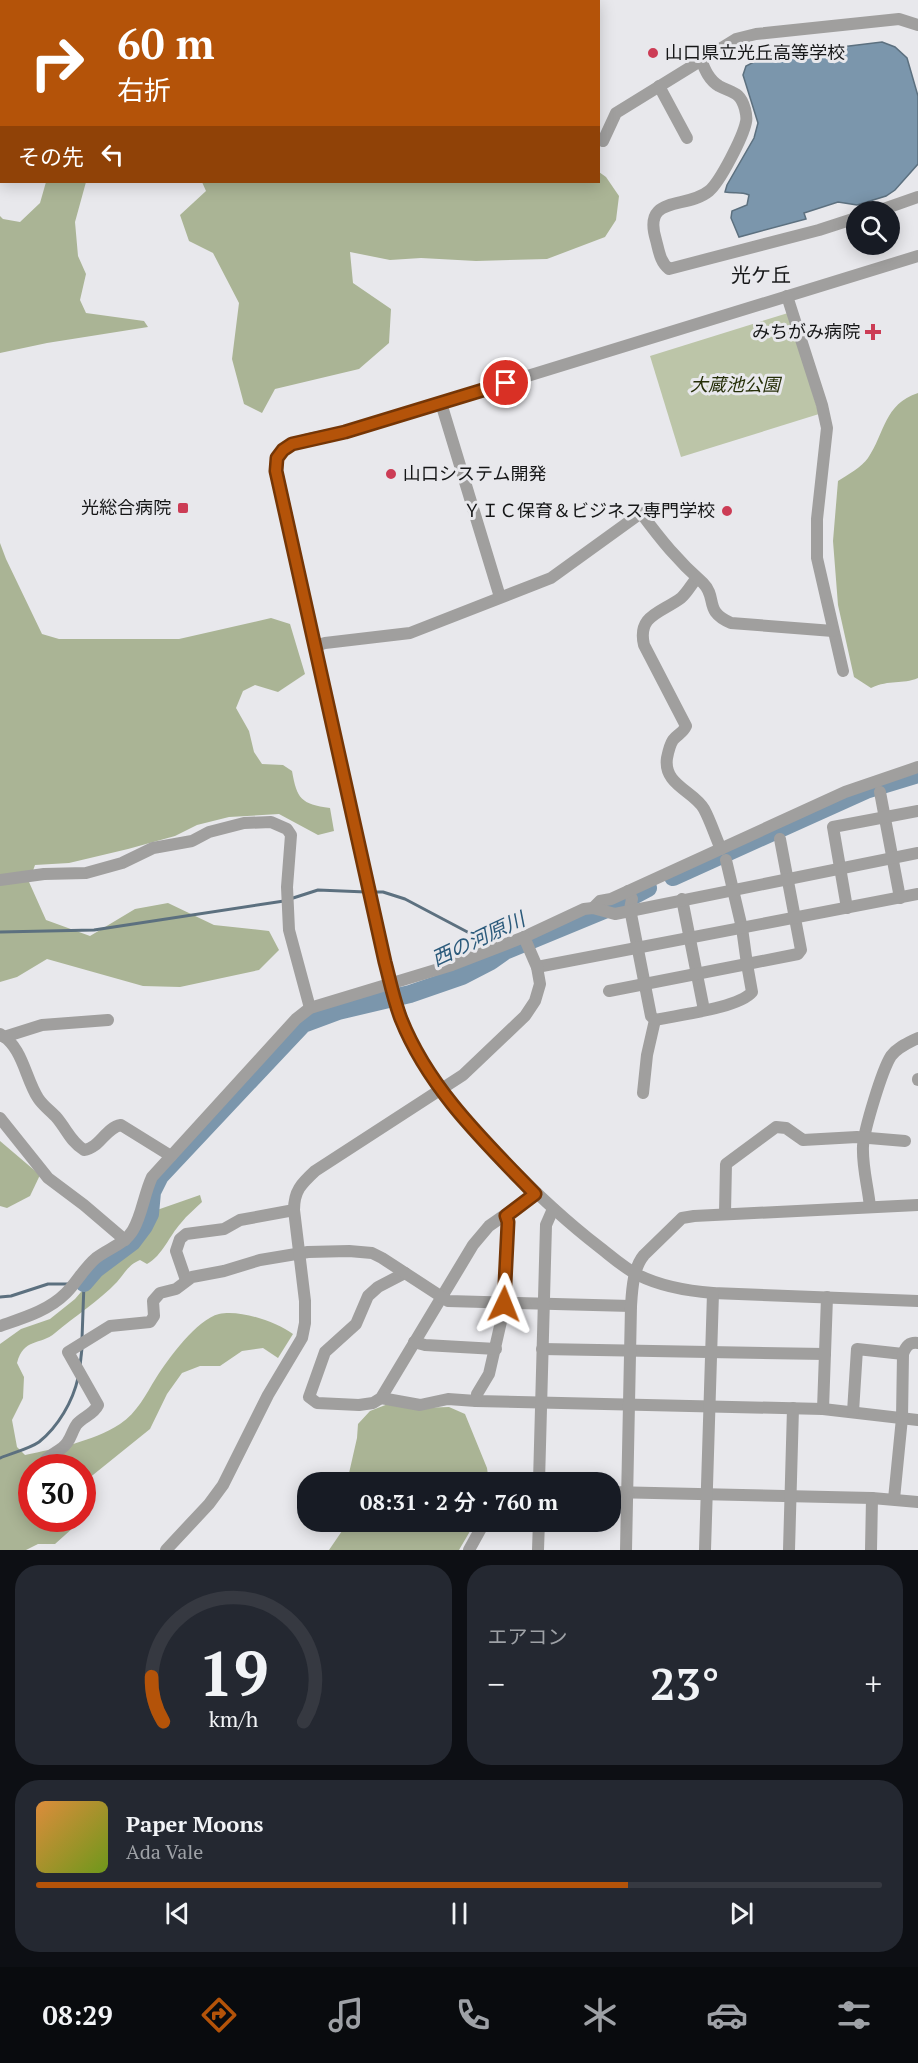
<!DOCTYPE html>
<html lang="ja">
<meta charset="utf-8">
<style>
body{margin:0;font-family:"PT Serif","Noto Sans JP",serif;background:#242831;color:#f1f3f6;height:100vh;display:flex;flex-direction:column;font-size:22px;white-space:nowrap}
*{box-sizing:border-box;margin:0}
p{font-size:20px;color:#9ea1a6}
.icon{flex:none;width:33px;height:33px;fill:none;stroke:currentColor;stroke-width:2;stroke-linecap:round;stroke-linejoin:round}
.map{position:relative;height:1550px;overflow:hidden}
.drawer{display:flex;flex-direction:column;gap:15px;padding:15px;background:#0d0f14;flex:1}
.drawer>*{flex:none}
.banner{position:absolute;left:0px;top:0px;width:600px;height:183px;box-shadow:0 3px 15px #0003;background:#b45309;color:#fff;overflow:hidden}
.controls{position:absolute;left:846px;top:201px;display:grid;gap:12px}
.controls a{display:grid;place-items:center;width:54px;height:54px;border-radius:50%;background:#171b24;box-shadow:0 3px 15px #0003;font-size:30px}
.speed{position:absolute;left:18px;top:1454px;display:flex;gap:12px;font-size:30px;font-weight:700;text-align:center}
.speed>*{display:grid;place-content:center;width:78px;height:78px;border-radius:50%;background:#171b24;box-shadow:0 3px 15px #0003;line-height:1}
.speed .limit{border:9px solid #d22;background:#fff;color:#111}
.pin{position:absolute;display:grid;place-items:center;width:51px;height:51px;color:#fff;margin:-26px;border:3px solid #fff;border-radius:50%;box-shadow:0 2px 6px #0007}
.me{position:absolute;width:66px;margin:-33px;rotate:2deg;stroke-linejoin:round;filter:drop-shadow(0 0 4px #0008)}
.turn{display:flex;align-items:center;gap:21px;height:126px;padding:0 18px;font-size:27px}
.turn .icon{width:78px;height:78px;stroke-width:2.5}
.turn b{display:block;font-size:42px;line-height:51px}
.then{display:flex;align-items:center;height:57px;padding:0 18px;background:#0003;gap:12px;font-size:22px}
.big{font-size:45px;font-weight:600;line-height:1.1}
.drawer .card{flex:1;display:flex;flex-direction:column;justify-content:center;gap:9px;min-width:0;padding:0 21px;border-radius:24px;background:#242831}
.drawer .dial{align-items:center;gap:0}
.dial svg{height:156px;overflow:visible;fill:none;stroke:#363941;stroke-width:7;stroke-linecap:round;text-anchor:middle}
.dial text{fill:#f1f3f6;stroke:none}
.song{display:flex;align-items:center;gap:18px}
.cover{width:72px;height:72px;border-radius:9px;background:linear-gradient(135deg,hsl(30 70% 55%),hsl(80 70% 35%))}
.played{height:6px;border-radius:3px;background:linear-gradient(90deg,#b45309 70%,#363941 70%)}
.keys{display:flex;justify-content:space-around;direction:ltr}
.heat{display:flex;justify-content:space-between;align-items:center;font-size:33px;direction:ltr}
.drawer .tiles{flex:1;display:grid;gap:15px;grid-template-columns:1fr 1fr}
.card:last-child{grid-column:span 2}
.trip{position:absolute;left:297px;top:1472px;width:324px;height:60px;border-radius:24px;background:#171b24;box-shadow:0 3px 15px #0003;font-weight:600;line-height:60px;text-align:center}
.dock{display:flex;height:96px;justify-content:space-around;align-items:center;background:#090b0e;color:#9ea1a6}
.dock .icon{width:42px;height:42px}
.dock .selected{color:#b45309}
.dock b{font-size:27px;color:#f1f3f6}
.map>svg:first-child{display:block}
</style>
<div class="map">
<svg width="918" height="1550" viewBox="0 0 918 1550">
<rect width="100%" height="100%" fill="#e8e8ec"/>
<polygon fill="#bcc5a8" points="788,313 819,414 681,457 650,356"/>
<g fill="#aab495">
<polygon points="154,0 475,0 478,1 158,2"/>
<polygon points="599,172 606,177 619,196 616,220 605,237 547,259 476,261 421,258 390,260 350,252 353,283 391,309 389,343 359,369 275,389 262,413 244,404 232,359 239,303 213,253 189,241 180,215 206,191 202,182 598,182"/>
<polygon points="46,182 86,182 75,222 78,256 86,274 80,300 86,313 144,321 148,327 47,343 0,353 0,216 3,219 20,222 40,203"/>
<path d="M 918,393 L 918,678 C 902,685 890,679 871,688 L 854,677 L 838,605 L 833,541 L 838,481 C 847,475 862,467 868,458 C 885,433 884,404 918,393 Z"/>
<path d="M 0,543 L 6,559 L 42,634 L 59,639 L 179,639 L 271,618 L 290,624 L 305,674 L 278,692 L 255,685 L 243,691 L 236,708 L 249,731 L 254,752 L 262,764 L 283,765 L 292,771 C 297,799 301,804 330,808 L 334,831 L 318,835 L 279,814 L 229,817 L 197,825 L 175,836 L 128,849 L 69,863 L 35,865 L 29,882 L 46,920 L 90,936 L 135,909 L 168,903 L 214,925 L 269,931 L 279,950 L 259,970 L 180,987 L 143,986 L 47,959 L 17,977 L 0,982 Z"/>
<polygon points="0,1141 40,1175 30,1196 7,1208 0,1206"/>
<path d="M 200,1195 L 202,1202 C 195,1209 187,1215 181,1223 C 169,1236 163,1255 147,1264 L 140,1260 C 128,1265 125,1273 117,1282 C 99,1301 75,1316 55,1333 C 40,1346 24,1337 17,1363 L 24,1377 L 23,1398 L 12,1420 L 17,1447 L 25,1455 C 57,1448 92,1442 120,1424 C 137,1413 146,1394 156,1378 C 168,1359 197,1319 219,1314 C 240,1309 276,1322 293,1334 L 278,1358 L 263,1348 L 242,1351 L 220,1366 L 200,1366 L 182,1373 L 167,1394 L 150,1429 L 83,1483 L 82,1467 L 32,1467 L 32,1518 L 78,1518 L 74,1527 L 55,1544 L 38,1544 L 26,1550 L 0,1550 L 0,1344 L 21,1329 L 50,1319 L 75,1299 L 105,1264 L 133,1245 L 157,1210 Z"/>
<polygon points="388,1404 419,1408 449,1407 465,1414 487,1468 489,1482 347,1482 357,1438 358,1424 370,1411"/>
<polygon points="345,1521 476,1521 459,1550 329,1550 342,1531"/>
</g>
<path fill="#7b96ac" stroke="#5c707f" stroke-width="1.5" d="M 882,42 L 895,47 L 907,58 L 918,96 L 918,164 L 895,190 L 886,196 L 857,205 L 838,202 L 804,213 L 806,219 L 739,237 L 731,218 L 732,211 L 747,205 L 749,195 C 740,191 734,194 725,192 L 727,185 L 754,138 L 758,123 L 743,75 L 746,66 L 764,57 L 795,53 L 818,55 L 841,47 Z"/>
<g fill="none" stroke-linecap="round" stroke-linejoin="round">
<g stroke="#5c707f" stroke-width="3">
<polyline points="373,892 383,892 405,899 492,945"/>
<polyline points="290,899 318,890 366,892"/>
<polyline points="0,932 94,930 284,901"/>
<polyline points="80,1283 84,1283 82,1339"/>
<polyline points="0,1297 11,1296 48,1284 70,1284"/>
<polyline points="80,1366 82,1348"/>
<path d="M 0,1458 C 12,1453 29,1449 39,1442 C 58,1427 73,1401 78,1378"/>
</g>
<g stroke="#7b96ac" stroke-width="18">
<polyline points="673,877 866,790 918,774"/>
<polyline points="84,1283 96,1269 132,1242 144,1226 150,1214 152,1192 160,1176 303,1024 338,1011 410,994 462,976 491,961 505,951 614,906 648,888"/>
</g>
<g stroke="#a09f9e" stroke-width="12">
<path d="M 701,60 C 705,70 709,80 719,86 C 732,93 740,91 745,109 C 746,113 747,118 746,122 C 743,137 720,182 709,191 C 686,210 642,194 656,240 C 659,251 660,262 669,269 L 819,230 L 856,218"/>
<polyline points="659,86 687,138"/>
<polyline points="603,141 616,113 736,39 756,34 899,19 918,25"/>
<polyline points="875,212 918,197"/>
<path d="M 918,256 L 345,432 C 327,436 287,439 278,457 C 276,461 277,466 277,471 L 385,962 C 394,994 402,1026 418,1055 C 437,1089 462,1117 488,1144 C 523,1181 558,1215 598,1246 C 611,1256 624,1268 638,1275 C 662,1287 687,1291 713,1293 L 918,1301"/>
<polyline points="787,296 822,405 827,428 817,519 817,558 843,671"/>
<polyline points="441,403 500,597"/>
<path d="M 696,579 C 691,585 687,593 681,598 C 661,613 637,615 644,645 L 686,726 C 683,733 678,734 673,740 C 671,743 668,753 667,758 C 663,785 694,791 704,809 C 711,822 715,836 721,849"/>
<path d="M 315,646 L 325,643 L 410,633 L 551,578 L 641,513 C 661,540 678,561 703,583 C 718,598 703,611 731,623 L 833,631"/>
<polyline points="880,792 900,898"/>
<polyline points="726,860 742,928 747,964 798,954 801,950 780,839"/>
<polyline points="0,880 44,874 86,873 122,863 153,848 192,841 209,832 244,823 271,822 287,829 291,835 287,887 289,930 310,1008"/>
<polyline points="628,891 632,899 630,909 651,1016 655,1020 647,1055 643,1093"/>
<polyline points="682,899 704,1010"/>
<polyline points="593,908 600,901 611,899 845,792 918,767"/>
<polyline points="847,908 833,827 918,811"/>
<polyline points="537,967 918,894"/>
<path d="M 609,991 L 747,964 L 752,992 C 739,1008 677,1015 655,1020"/>
<path d="M 0,1034 C 23,1047 25,1078 38,1098 C 43,1106 51,1111 57,1118 C 67,1130 71,1142 84,1150 C 100,1148 105,1128 121,1125 L 171,1156"/>
<polyline points="4,1037 42,1025 108,1020"/>
<polyline points="918,1079 918,1080"/>
<polyline points="0,1118 48,1178 84,1205 125,1240"/>
<path d="M 870,1207 C 868,1186 862,1167 863,1146 C 864,1130 882,1070 891,1056 C 898,1047 908,1043 918,1038"/>
<polyline points="725,1213 726,1164 776,1127 786,1128 803,1140 857,1137 905,1141"/>
<polyline points="506,1216 508,1223 503,1313 489,1374 477,1394 476,1401 823,1409 918,1420"/>
<polyline points="405,1273 378,1287 368,1296 356,1324 325,1352 309,1397 317,1403 359,1405 373,1403 381,1398 473,1245 489,1226 535,1194"/>
<polyline points="186,1280 176,1251 180,1239 186,1234 224,1229 240,1220 294,1210"/>
<path d="M 0,1326 C 23,1318 48,1311 66,1293 C 77,1282 84,1268 96,1258 C 109,1248 125,1244 133,1230 C 142,1215 144,1194 152,1177 L 296,1019 L 310,1008 L 452,965 L 524,937 L 584,909 L 593,908 L 615,914 L 918,853"/>
<polyline points="414,1342 425,1345 496,1349"/>
<polyline points="542,1349 825,1354"/>
<polyline points="381,1398 420,1405 448,1399 476,1401"/>
<polyline points="823,1409 827,1297"/>
<polyline points="853,1412 857,1349 903,1354"/>
<path d="M 41,1467 C 46,1456 53,1455 62,1448 C 71,1442 71,1432 77,1424 C 83,1417 94,1414 98,1405 L 68,1352 L 110,1326 L 150,1322 L 154,1316 L 153,1301 L 160,1293 L 176,1289 L 192,1277 L 224,1271 L 260,1260 L 308,1252 L 349,1251 L 372,1253 L 382,1258 L 448,1301 L 631,1306"/>
<polyline points="539,1482 546,1225 553,1209"/>
<polyline points="28,1484 32,1481"/>
<polyline points="610,1492 872,1498 918,1502"/>
<path d="M 894,1499 L 902,1418 L 903,1354 C 906,1346 909,1342 918,1343"/>
<path d="M 166,1550 L 209,1504 L 223,1485 L 268,1395 L 302,1338 L 305,1323 L 305,1301 L 294,1210 C 294,1191 301,1184 315,1171 L 463,1075 L 525,1016 L 535,1001 L 540,984 L 537,967 L 524,937"/>
<polyline points="469,1550 485,1521"/>
<polyline points="538,1550 539,1521"/>
<path d="M 626,1550 L 631,1306 C 632,1290 633,1268 644,1255 L 682,1218 L 694,1216 L 918,1205"/>
<polyline points="705,1550 713,1293"/>
<polyline points="789,1550 793,1408"/>
<polyline points="871,1550 872,1498"/>
</g>
</g>
<g fill="none" stroke-linecap="round" stroke-linejoin="round">
<defs>
<path id="route" d="M 504,1304 L 508,1222 L 506,1216 L 535,1194 C 484,1141 429,1089 401,1019 C 394,1001 390,981 385,962 L 276,471 L 277,458 L 283,450 L 292,444 L 345,432 L 506,383"/>
</defs>
<use href="#route" stroke="#753606" stroke-width="15"/>
<use href="#route" stroke="#b45309" stroke-width="10"/>
</g>
<g fill="#cc3c55" stroke="#e8e8ec" stroke-width="2">
<circle cx="653" cy="53" r="6"/>
<path d="M870 323h6v6h6v6h-6v6h-6v-6h-6v-6h6z"/>
<circle cx="391" cy="474" r="6"/>
<rect x="177" y="502" width="12" height="12" rx="3"/>
<circle cx="727" cy="511" r="6"/>
</g>
<g text-anchor="middle" stroke-width="6" stroke-linejoin="round" paint-order="stroke">
<g font-size="18" fill="#151617" stroke="#e8e8ec" text-anchor="end">
<text x="665" y="59" text-anchor="start">山口県立光丘高等学校</text>
<text x="860" y="338">みちがみ病院</text>
<text x="403" y="480" text-anchor="start">山口システム開発</text>
<text x="171" y="514">光総合病院</text>
<text x="715" y="517">ＹＩＣ保育＆ビジネス専門学校</text>
</g>
<g font-size="18" font-style="italic" fill="#262f09" stroke="#e8e8ec">
<text x="735" y="391">大蔵池公園</text>
</g>
<g font-size="20" fill="#151617" stroke="#e8e8ec">
<text x="761" y="282">光ケ丘</text>
</g>
<g font-size="20" font-style="italic" fill="#2b5a7b" stroke="#e8e8ec">
<text transform="translate(478 939) rotate(-25)" y="7">西の河原川</text>
</g>
</g>
</svg>
<div class="controls">
<a><svg class="icon" aria-label="search" viewBox="0 0 24 24"><circle cx="10" cy="10" r="6"/><path d="M15 15l6 6"/></svg></a>
</div>
<div class="speed"><div class="limit">30</div></div>
<div class="pin" style="left:506px;top:383px;background:#d93025"><svg class="icon" aria-label="arrive" viewBox="0 0 24 24"><path d="M6 21V4h12l-3 4 3 4H6"/></svg></div>
<svg class="me" style="left:504px;top:1304px" viewBox="-20 -20 40 40"><path d="M0-17L14 15 0 8-14 15z" fill="#b45309" stroke="#fff" stroke-width="4"/></svg>
<div class="trip">08:31 · 2 分 · 760 m</div>
<div class="banner">
<div class="turn"><svg class="icon" aria-label="right" viewBox="0 0 24 24"><path d="M7 20v-9h11M14 6l5 5-5 5"/></svg><div><b>60 m</b>右折</div></div>
<div class="then">その先<svg class="icon" aria-label="left" viewBox="0 0 24 24"><path d="M17 20v-9H6M10 6l-5 5 5 5"/></svg></div>
</div>
</div>
<section class="drawer">
<div class="tiles">
<div class="card dial"><svg viewBox="0 0 100 80">
<path d="M14 69A42 42 0 1 1 86 69"/>
<path d="M14 69A42 42 0 0 1 8 46" stroke="#b45309"/>
<text x="50" y="56" font-size="32" font-weight="700">19</text>
<text x="50" y="72" font-size="11">km/h</text>
</svg></div>
<div class="card"><p>エアコン</p>
<div class="heat"><a>−</a><b class="big">23°</b><a>+</a></div>
</div>
<div class="card">
<div class="song"><i class="cover"></i><div><b>Paper Moons</b><p>Ada Vale</p></div></div>
<div class="played"></div>
<div class="keys"><svg class="icon" aria-label="previous" viewBox="0 0 24 24"><path d="M18 5L8 12l10 7zM5 5v14"/></svg><svg class="icon" aria-label="pause" viewBox="0 0 24 24"><path d="M8 5v14M16 5v14"/></svg><svg class="icon" aria-label="next" viewBox="0 0 24 24"><path d="M6 5l10 7-10 7zM19 5v14"/></svg></div>
</div>
</div>
</section>
<nav class="dock">
<b>08:29</b>
<svg class="icon selected" aria-label="directions" viewBox="0 0 24 24"><path d="M12 3l9 9-9 9-9-9zM9 14v-3h6M13 9l2 2-2 2"/></svg>
<svg class="icon" aria-label="music" viewBox="0 0 24 24"><path d="M9 18V5l10-2v13"/><circle cx="6" cy="18" r="3"/><circle cx="16" cy="16" r="3"/></svg>
<svg class="icon" aria-label="phone" viewBox="0 0 24 24"><path d="M5 4h4l2 5-3 2q2 4 5 5l2-3 5 2v4C11 20 4 13 5 4z"/></svg>
<svg class="icon" aria-label="climate" viewBox="0 0 24 24"><path d="M12 3v18M4 7l16 10M4 17L20 7"/></svg>
<svg class="icon" aria-label="car" viewBox="0 0 24 24"><path d="M5 17H2v-5l4-1 3-4h7l3 4 3 1v5h-3M9 17h6M6 11h13"/><circle cx="7" cy="17" r="2"/><circle cx="17" cy="17" r="2"/></svg>
<svg class="icon" aria-label="filters" viewBox="0 0 24 24"><path d="M4 7h16M4 17h16"/><circle cx="9" cy="7" r="2"/><circle cx="15" cy="17" r="2"/></svg>
</nav>
